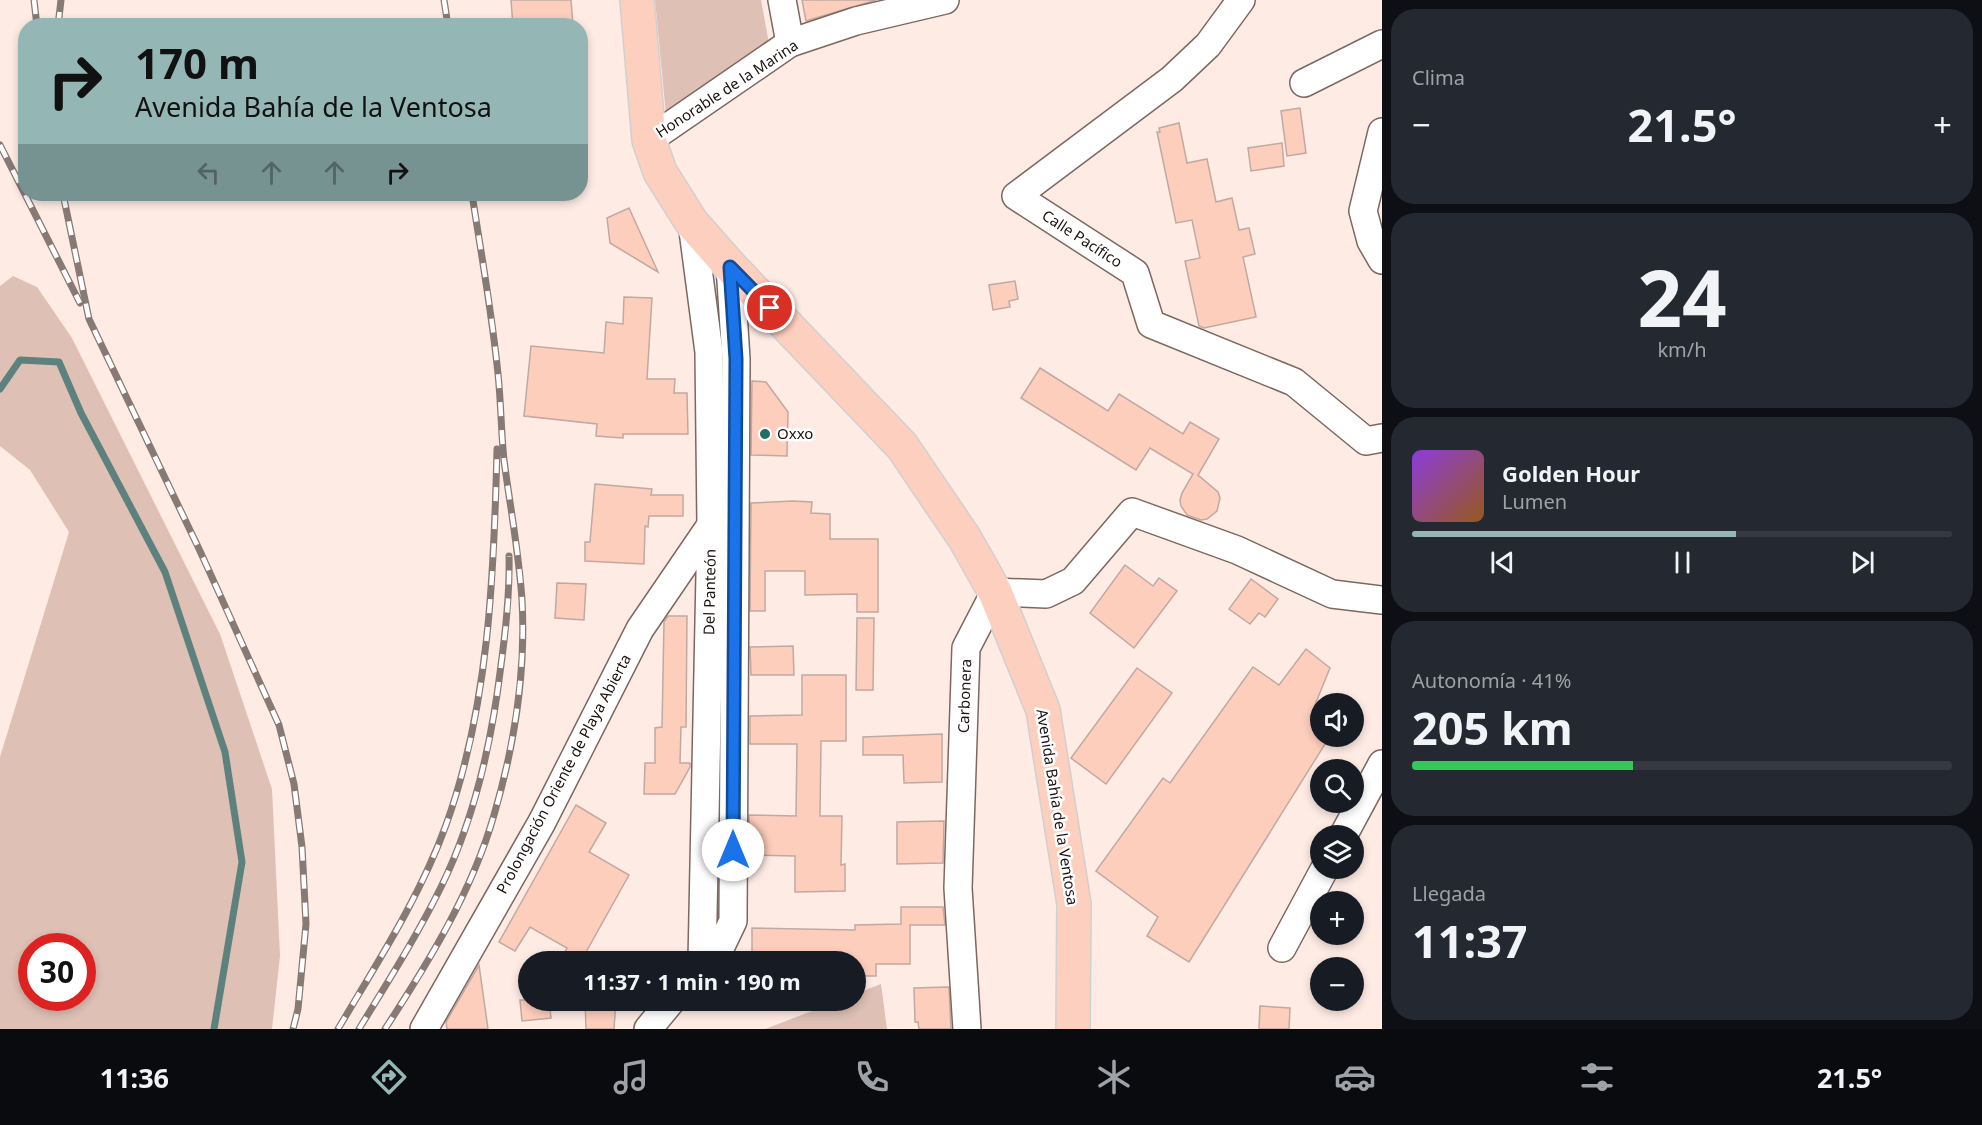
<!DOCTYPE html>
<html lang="es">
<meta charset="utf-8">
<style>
body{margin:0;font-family:"Noto Sans",sans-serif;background:#242831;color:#f1f3f6;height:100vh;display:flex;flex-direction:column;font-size:22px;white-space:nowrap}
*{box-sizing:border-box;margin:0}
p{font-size:20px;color:#9ea1a6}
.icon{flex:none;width:33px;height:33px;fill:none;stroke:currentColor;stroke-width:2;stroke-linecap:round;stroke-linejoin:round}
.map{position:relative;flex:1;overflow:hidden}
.details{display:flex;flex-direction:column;gap:9px;padding:9px;background:#0d0f14;width:600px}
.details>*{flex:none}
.banner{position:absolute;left:18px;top:18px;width:570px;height:183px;border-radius:24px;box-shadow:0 3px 9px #0003;background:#94b7b6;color:#111;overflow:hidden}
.fabs{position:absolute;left:1310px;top:693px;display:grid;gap:12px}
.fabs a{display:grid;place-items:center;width:54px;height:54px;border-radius:50%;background:#171b24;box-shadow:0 3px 9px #0003;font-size:30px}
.speed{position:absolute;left:18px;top:933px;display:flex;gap:12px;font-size:30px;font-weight:700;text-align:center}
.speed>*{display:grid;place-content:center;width:78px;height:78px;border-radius:50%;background:#171b24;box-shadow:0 3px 9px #0003;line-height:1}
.speed .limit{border:9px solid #d22;background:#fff;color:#111}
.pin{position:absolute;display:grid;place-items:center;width:51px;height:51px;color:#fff;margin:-26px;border:3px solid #fff;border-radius:50%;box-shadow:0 2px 6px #0007}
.me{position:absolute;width:66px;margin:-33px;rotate:0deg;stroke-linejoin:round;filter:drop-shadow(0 0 4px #0008)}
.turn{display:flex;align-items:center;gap:21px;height:126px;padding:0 18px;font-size:27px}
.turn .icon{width:78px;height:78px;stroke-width:2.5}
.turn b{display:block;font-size:42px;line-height:51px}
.lanes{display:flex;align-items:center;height:57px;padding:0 18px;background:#0003;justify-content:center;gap:30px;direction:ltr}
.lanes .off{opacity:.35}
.big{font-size:45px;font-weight:700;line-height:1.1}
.details .card{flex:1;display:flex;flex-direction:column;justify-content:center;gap:9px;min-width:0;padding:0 21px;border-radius:24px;background:#242831}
.details .dial{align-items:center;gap:0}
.dial b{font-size:78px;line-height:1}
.song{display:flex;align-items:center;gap:18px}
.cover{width:72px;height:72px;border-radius:9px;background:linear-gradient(135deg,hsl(270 70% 55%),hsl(30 70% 35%))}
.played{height:6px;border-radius:3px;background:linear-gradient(90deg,#94b7b6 60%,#363941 60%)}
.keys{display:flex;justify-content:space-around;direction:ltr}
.heat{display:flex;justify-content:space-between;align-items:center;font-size:33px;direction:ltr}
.charge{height:9px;border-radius:4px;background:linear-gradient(90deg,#34c759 41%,#363941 0)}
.trip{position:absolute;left:518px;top:951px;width:348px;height:60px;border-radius:30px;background:#171b24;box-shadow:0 3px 9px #0003;font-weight:700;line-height:60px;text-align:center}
.tab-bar{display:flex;height:96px;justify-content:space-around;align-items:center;background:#090b0e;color:#9ea1a6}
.tab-bar .icon{width:42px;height:42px}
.tab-bar .current{color:#94b7b6}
.tab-bar b{font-size:27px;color:#f1f3f6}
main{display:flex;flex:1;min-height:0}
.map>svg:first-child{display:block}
</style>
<main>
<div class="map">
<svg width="1382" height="1029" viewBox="0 0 1382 1029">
<rect width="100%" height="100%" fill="#feebe4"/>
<g fill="#dec0b5" fill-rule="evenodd">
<polygon points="655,0 761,0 770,49 666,115"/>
<path d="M 13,276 L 37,287 L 72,338 L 220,634 L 272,789 L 280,956 L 272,1029 L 0,1029 L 0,757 L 69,532 L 30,470 L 0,446 L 0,286 ZM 32,946 L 82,946 L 82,998 L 32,998 Z"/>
<polygon points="881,984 887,1029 765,1029 838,1001 855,1000 855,994"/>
</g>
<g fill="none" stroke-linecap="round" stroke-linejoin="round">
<polyline stroke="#5d827e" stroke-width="7" points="0,389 20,360 59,362 81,413 165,572 225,752 242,862 214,1029"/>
</g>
<g fill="#fecebd" stroke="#c0a9a1" stroke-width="1.5">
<polygon points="511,0 571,0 573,26 513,26"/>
<polygon points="802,0 876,0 806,21"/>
<polygon points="1300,108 1306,153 1287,156 1281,111"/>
<polygon points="1179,123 1187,163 1207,159 1216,202 1232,198 1239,230 1249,228 1255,254 1243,257 1256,317 1204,328 1199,326 1185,261 1200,258 1192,220 1176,223 1157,132 1160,132 1159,128"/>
<polygon points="1282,143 1284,166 1251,171 1248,148"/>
<polygon points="629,208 658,272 610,243 607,218"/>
<polygon points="1015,281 1018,299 1009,301 1010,307 993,310 989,285"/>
<polygon points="624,297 652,298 647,379 675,379 674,393 687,393 688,434 623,434 623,438 596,436 597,424 524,416 531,346 604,353 606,322 623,324"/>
<polygon points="1040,368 1108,411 1119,394 1183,434 1190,422 1219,439 1198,475 1218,492 1220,498 1217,511 1207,519 1201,520 1187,515 1181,506 1180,500 1182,493 1193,474 1150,448 1136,470 1021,398"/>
<polygon points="752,381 766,382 788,412 787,456 751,455"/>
<polygon points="595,484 652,489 651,495 683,495 683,516 649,516 648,527 645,526 644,564 585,561 585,542 590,542"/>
<polygon points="793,501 812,502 811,513 830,514 830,539 878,539 878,612 857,612 857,594 805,595 805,571 765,571 765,611 750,611 751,503"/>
<polygon points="1125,565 1153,586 1159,578 1177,591 1134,648 1090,613"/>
<polygon points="1251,579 1278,599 1265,617 1259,613 1250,624 1229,609"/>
<polygon points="557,583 586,584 584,620 555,618"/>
<polygon points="668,616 687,616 686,727 681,727 680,763 690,763 690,767 675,794 644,794 645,763 655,763 655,728 662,727 664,622"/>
<polygon points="857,618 874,618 873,690 856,690"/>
<polygon points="793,646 794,675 751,675 750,647"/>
<polygon points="1306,649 1330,668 1310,717 1320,724 1320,736 1330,736 1189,962 1147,936 1158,917 1096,871 1163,778 1170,783 1253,667 1279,685"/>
<polygon points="1137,668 1172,693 1106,784 1071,758"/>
<polygon points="802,675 846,675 846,741 821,741 820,816 842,816 841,865 845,864 845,891 795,892 795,856 749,855 749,815 796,816 797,744 750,744 750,716 802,715"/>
<polygon points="942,734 942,782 904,783 903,755 863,755 863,737"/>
<polygon points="576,805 606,823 589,852 629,875 581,961 565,952 567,948 530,927 515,951 499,942"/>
<polygon points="944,821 943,863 897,864 897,822"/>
<polygon points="901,907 943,907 945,925 910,925 910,964 876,964 876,976 856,976 856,962 752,962 752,928 855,930 855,925 901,924"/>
<polygon points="479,965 488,1029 447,1029 446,1022"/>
<polygon points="949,987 951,1029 919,1029 918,1022 915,1022 914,988"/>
<polygon points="520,1000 549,1000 551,1018 522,1021"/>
<polygon points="585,1000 616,1000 614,1029 586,1029"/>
<polygon points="1260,1006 1290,1008 1289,1029 1259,1029"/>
</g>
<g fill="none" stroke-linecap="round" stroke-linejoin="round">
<defs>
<g id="minor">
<polyline points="782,0 790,43"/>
<polyline points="1241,0 1208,45 1172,79 1016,196 1135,273 1151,324 1294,382 1366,441 1382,438"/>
<polyline points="1304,83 1382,44"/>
<polyline points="1382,132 1363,211 1371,241 1382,260"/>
<polyline points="649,140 790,43 856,21 945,0"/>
<polyline points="692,223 709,352 711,525 702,962"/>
<polyline points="1343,836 1382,764"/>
<polyline points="1282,948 1325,868"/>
<polyline points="706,962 722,944 733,921 736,359 730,266"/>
<polyline points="424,1029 542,822 640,629 711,525"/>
<polyline points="648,1029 672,1000"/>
<polyline points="967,1029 958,888 966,648 995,592 1046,594 1073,581 1132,512 1237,550 1332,594 1382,600"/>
</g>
<polyline id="major" points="637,0 649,140 660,172 692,223 730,266 902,446 965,539 995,592 1043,710 1074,904 1073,1029"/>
</defs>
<use href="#minor" stroke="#7c6860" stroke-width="30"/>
<use href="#major" stroke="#d1d0cf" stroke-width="36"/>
<use href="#minor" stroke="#fff" stroke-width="27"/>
<use href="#major" stroke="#fdcfbe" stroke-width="33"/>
<defs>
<g id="rail">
<polyline points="34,0 37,26"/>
<polyline points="444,0 448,26"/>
<polyline points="58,26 61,0"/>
<polyline points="0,145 80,303"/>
<polyline points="63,194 89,319 200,551 279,725 294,784 302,847 306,924 298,1009 293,1029"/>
<path d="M 338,1029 C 377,963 420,897 446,825 C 489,706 494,574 497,449"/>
<path d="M 359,1029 C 387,983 417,936 441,887 C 475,818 492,741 501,665 C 506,628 510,593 509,556"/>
<path d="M 385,1029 C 428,963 472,892 494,815 C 514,747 526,671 522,600 C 519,553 510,506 504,460 C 501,431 501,402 498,374 C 492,313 481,253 472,194"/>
</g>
</defs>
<use href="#rail" stroke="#877a75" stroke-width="7"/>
<use href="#rail" stroke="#fff" stroke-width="4.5" stroke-dasharray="14" stroke-linecap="butt"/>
</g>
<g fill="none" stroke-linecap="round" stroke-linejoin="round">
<defs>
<polyline id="route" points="733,850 736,359 730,267 770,308"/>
</defs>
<use href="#route" stroke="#114b97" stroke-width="15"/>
<use href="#route" stroke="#1a73e8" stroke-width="10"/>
</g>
<circle fill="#236d68" stroke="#fff" stroke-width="2" cx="765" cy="434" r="6"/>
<g text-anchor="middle" stroke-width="5" stroke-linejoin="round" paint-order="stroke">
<g font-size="15" fill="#1b1310" stroke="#fff">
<text transform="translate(727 89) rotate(-33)" y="5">Honorable de la Marina</text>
<text transform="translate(1082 239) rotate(33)" y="5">Calle Pacífico</text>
<text transform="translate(710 592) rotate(-89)" y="5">Del Panteón</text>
<text transform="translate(965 696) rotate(-88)" y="5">Carbonera</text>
<text transform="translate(564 774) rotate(-62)" y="5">Prolongación Oriente de Playa Abierta</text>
<text transform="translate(1057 807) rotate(81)" y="5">Avenida Bahía de la Ventosa</text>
</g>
<g font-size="15" fill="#1b1310" stroke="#fff" text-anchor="start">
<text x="777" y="439">Oxxo</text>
</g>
</g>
</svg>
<div class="fabs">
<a><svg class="icon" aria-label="sound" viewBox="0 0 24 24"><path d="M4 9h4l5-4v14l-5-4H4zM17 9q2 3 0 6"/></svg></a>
<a><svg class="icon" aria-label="search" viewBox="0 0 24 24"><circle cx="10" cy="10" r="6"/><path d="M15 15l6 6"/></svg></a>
<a><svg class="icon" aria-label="layers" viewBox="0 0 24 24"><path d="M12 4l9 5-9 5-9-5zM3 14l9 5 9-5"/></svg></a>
<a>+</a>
<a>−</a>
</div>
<div class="speed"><div class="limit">30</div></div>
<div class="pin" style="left:770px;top:308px;background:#d93025"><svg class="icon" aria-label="arrive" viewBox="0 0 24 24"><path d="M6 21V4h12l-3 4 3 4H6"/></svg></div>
<svg class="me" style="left:733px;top:850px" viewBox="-20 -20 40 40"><circle r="19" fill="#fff"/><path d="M0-13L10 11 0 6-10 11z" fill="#1a73e8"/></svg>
<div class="trip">11:37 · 1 min · 190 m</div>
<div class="banner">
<div class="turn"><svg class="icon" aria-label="right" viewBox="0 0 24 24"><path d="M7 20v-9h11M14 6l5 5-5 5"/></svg><div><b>170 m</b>Avenida Bahía de la Ventosa</div></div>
<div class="lanes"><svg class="icon off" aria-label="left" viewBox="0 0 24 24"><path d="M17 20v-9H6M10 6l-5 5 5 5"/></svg><svg class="icon off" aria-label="ahead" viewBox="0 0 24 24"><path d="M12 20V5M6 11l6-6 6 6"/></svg><svg class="icon off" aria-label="ahead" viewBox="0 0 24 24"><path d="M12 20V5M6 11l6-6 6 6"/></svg><svg class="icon" aria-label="right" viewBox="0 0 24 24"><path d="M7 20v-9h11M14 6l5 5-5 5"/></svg></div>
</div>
</div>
<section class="details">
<div class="card"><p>Clima</p>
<div class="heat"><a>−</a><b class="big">21.5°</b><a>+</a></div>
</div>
<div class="card dial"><b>24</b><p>km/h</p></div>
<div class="card">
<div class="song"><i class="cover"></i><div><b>Golden Hour</b><p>Lumen</p></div></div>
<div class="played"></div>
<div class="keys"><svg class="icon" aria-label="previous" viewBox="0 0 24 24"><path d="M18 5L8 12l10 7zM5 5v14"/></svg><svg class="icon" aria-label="pause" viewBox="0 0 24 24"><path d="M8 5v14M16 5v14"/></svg><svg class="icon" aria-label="next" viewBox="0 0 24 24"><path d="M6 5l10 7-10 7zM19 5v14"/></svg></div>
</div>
<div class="card"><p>Autonomía · 41%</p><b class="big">205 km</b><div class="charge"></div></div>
<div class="card"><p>Llegada</p><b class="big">11:37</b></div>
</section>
</main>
<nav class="tab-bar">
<b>11:36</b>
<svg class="icon current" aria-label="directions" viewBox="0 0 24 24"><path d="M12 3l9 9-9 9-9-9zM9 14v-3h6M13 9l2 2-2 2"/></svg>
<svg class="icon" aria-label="music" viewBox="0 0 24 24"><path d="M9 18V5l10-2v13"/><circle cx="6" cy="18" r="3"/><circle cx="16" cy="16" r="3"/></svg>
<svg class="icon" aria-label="phone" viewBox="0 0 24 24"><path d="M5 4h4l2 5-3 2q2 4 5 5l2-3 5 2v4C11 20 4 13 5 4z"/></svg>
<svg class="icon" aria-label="climate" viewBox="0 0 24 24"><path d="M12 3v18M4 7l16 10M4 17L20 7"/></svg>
<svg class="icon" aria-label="car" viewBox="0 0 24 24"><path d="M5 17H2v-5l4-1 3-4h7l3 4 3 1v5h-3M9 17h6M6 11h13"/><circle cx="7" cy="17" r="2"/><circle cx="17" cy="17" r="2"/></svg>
<svg class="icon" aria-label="filters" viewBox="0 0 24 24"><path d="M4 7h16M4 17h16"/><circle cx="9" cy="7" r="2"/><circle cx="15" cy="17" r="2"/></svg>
<b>21.5°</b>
</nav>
